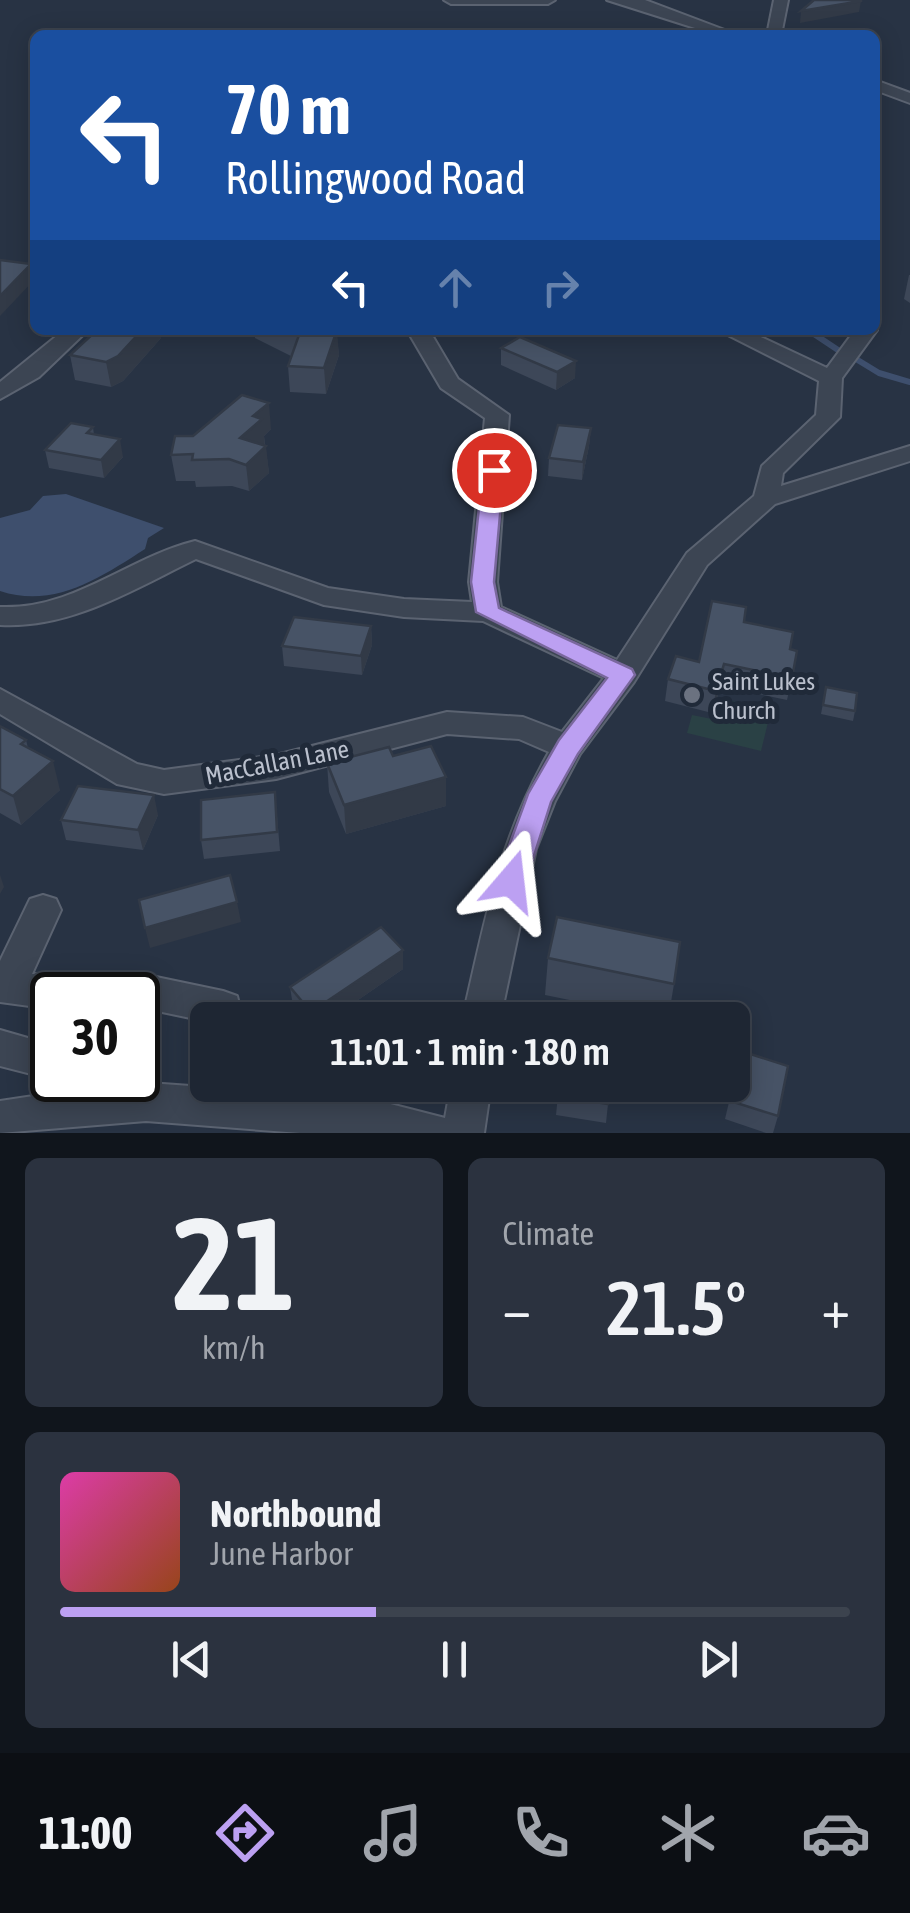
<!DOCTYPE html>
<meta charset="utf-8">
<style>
body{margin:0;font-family:"Asap Condensed",sans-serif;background:#2b323f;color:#f1f3f6;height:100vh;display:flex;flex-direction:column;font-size:38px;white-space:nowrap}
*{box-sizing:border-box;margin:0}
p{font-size:32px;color:#a1a5ac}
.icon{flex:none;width:55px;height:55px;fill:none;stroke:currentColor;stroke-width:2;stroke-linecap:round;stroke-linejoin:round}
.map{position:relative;height:1133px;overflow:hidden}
.sheet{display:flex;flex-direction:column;gap:25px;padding:25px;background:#10151c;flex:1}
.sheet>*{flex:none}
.guide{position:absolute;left:30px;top:30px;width:850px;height:305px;border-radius:15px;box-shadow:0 5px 25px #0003,0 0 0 2px #3c434e;background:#1a4fa0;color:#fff;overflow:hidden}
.speed{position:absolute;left:30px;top:972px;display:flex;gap:20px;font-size:50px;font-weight:700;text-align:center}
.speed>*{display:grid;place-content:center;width:130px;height:130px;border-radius:50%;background:#1e2633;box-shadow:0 5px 25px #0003,0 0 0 2px #3c434e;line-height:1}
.speed .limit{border:5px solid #111;border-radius:15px;background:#fff;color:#111}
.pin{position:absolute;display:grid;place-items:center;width:85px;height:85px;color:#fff;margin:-42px;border:5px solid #fff;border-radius:50%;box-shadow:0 2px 10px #0007}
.me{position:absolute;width:110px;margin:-55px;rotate:17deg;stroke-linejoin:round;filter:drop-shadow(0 0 8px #0008)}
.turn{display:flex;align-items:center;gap:35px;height:210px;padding:0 30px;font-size:45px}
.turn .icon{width:130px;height:130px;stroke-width:2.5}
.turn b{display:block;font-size:70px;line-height:85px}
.lanes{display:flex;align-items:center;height:95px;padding:0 30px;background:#0003;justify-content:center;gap:50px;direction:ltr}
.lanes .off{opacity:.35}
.big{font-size:75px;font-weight:600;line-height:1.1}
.sheet .tile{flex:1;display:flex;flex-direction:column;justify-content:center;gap:15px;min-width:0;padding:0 35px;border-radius:15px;background:#2b323f}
.sheet .dial{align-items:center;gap:0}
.dial b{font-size:130px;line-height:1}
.song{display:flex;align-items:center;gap:30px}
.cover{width:120px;height:120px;border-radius:15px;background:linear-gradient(135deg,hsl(320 70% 55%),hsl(20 70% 35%))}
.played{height:10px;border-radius:5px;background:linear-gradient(90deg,#bca0f2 40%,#3c434e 40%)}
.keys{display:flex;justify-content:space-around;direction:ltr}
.heat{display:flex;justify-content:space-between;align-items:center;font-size:55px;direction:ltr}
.sheet .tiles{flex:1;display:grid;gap:25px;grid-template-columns:1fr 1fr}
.tile:last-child{grid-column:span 2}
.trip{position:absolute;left:190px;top:1002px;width:560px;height:100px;border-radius:15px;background:#1e2633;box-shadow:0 5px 25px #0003,0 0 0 2px #3c434e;font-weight:600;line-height:100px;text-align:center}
.dock{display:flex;height:160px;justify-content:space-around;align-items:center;background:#0c0f14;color:#a1a5ac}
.dock .icon{width:70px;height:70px}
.dock .current{color:#bca0f2}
.dock b{font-size:45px;color:#f1f3f6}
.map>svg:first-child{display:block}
</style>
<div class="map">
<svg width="910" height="1133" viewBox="0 0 910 1133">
<rect width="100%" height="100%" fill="#283344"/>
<polygon fill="#2a4145" points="728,700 771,710 761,751 687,733 692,715 722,721"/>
<path fill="#3e4f6d" d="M 66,494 L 164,528 L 148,538 L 145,549 C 100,578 54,609 0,591 L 0,518 L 30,510 L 43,496 Z"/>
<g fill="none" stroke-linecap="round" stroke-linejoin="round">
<g stroke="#3e4f6d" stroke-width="6">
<polyline points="808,330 844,354"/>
<polyline points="856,359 879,373 910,382"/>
</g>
<defs>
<g id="minor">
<polygon points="444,0 555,0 548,4 451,4"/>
<polygon points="607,0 645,0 738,35 717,35"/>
<polygon points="774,0 788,0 781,35 767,35"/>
<polygon points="875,80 910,93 910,103 875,90"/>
<path d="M 875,327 L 877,330 L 842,378 L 840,417 L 783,473 L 781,486 L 910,446 L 910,461 L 775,504 L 707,565 L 634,682 L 580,754 L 555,801 L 536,849 L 500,1020 L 462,1020 C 485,922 498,841 549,752 L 519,739 L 447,734 L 276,779 L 164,794 L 117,784 L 0,714 L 0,689 L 137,764 L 164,770 L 276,755 L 447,712 L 523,717 L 562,732 L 604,678 L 483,621 L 404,617 L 324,605 L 196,559 C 134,589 71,629 0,625 L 0,607 C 74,610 127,558 195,541 L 328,588 L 404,599 L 472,602 L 469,582 L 485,418 L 441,388 L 407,330 L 429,330 L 458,379 L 509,415 L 497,582 L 501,607 L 617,660 L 687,553 L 754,496 L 762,466 L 816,415 L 819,381 L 718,330 L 746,330 L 827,368 L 855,330 Z"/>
<polygon points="64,330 88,330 39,377 0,399 0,382"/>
<polygon points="43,895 56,899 61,910 32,974 137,973 223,991 237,996 243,1020 208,1020 208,1026 205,1021 138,1007 138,995 52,995 52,1009 0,1002 0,961 30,899"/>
<polygon points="0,1030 52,1045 55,1080 0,1066"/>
<polygon points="138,1078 149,1083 371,1099 445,1118 451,1085 491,1085 484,1133 300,1133 146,1121 0,1133 0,1101 80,1089 76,1080"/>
</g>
</defs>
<use href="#minor" stroke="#5b6371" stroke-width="4"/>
<use href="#minor" fill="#3c4553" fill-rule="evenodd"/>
</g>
<g fill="#3d4758">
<polygon points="909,275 910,275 910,303 904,299"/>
<polygon points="254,330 336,330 339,355 326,394 290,392 288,366 291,356 255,338"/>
<polygon points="161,338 123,381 111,387 75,380 70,355"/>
<polygon points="501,348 575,378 556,390 501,365"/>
<polygon points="93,427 94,435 123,457 104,478 49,468 45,450"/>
<polygon points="591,428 589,446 582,480 548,476 549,458"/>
<polygon points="271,429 264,436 269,473 249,491 232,486 196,487 195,481 176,481 171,455 193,436"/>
<polygon points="744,622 790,649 792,678 787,700 721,686 712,713 665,701 668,679 699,662"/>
<polygon points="371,626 372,645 362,675 284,666 282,646"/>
<polygon points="826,687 855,711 853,721 821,714"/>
<polygon points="0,726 26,740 28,748 60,790 21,825 0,813"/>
<polygon points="327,763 446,806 346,834 329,792"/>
<polygon points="275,792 280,851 204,859 201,840"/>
<polygon points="158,815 143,850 66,840 61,820"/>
<polygon points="403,950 403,969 329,1020 304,1020 293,1006 290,987"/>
<polygon points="548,958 674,984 668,1020 545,995"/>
<polygon points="741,1051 778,1116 773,1133 766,1133 725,1119"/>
<polygon points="559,1085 610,1085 606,1123 556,1115"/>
</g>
<g fill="#323a47">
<polygon points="861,1 859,12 800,23 801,11"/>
<polygon points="31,264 35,279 0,316 0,296"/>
<polygon points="142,330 160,330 161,338 123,381 111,387 106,362"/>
<polygon points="337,330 339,355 326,394 324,368"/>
<polygon points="576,361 575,378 556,390 557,372"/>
<polygon points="269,403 271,429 264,436 265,446 243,465 240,438 253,416"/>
<polygon points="591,428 589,446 582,480 583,462"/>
<polygon points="120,439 123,457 104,478 101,460"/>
<polygon points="266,446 269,473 249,491 246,465"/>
<polygon points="371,626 372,645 362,675 361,656"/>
<polygon points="724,664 721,686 712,713 716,691"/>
<polygon points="53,761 60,790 21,825 13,796"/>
<polygon points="446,777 446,806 346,834 344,805"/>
<polygon points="154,795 158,815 143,850 138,830"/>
<polygon points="0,875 4,887 0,894"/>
<polygon points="237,902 241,922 150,948 145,928"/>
<polygon points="403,950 403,969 329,1020 312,1020 311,1012"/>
</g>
<g fill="#475366" stroke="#323a47" stroke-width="2.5">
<polygon points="814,0 861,0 861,1 801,11"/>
<polygon points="0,260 31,264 0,296"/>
<polygon points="97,330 142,330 118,356 106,362 70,355"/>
<polygon points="288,330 337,330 324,368 288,366 299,335"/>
<polygon points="520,337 576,361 557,372 501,348"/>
<polygon points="242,395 269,403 253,416 262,419 240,438 266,446 246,465 229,459 192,460 193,454 171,455 175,436 193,436"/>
<polygon points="71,423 93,427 87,433 120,439 101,460 45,450"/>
<polygon points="558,425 591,428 583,462 549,458"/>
<polygon points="712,601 746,607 744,622 793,632 790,649 797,651 792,678 724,664 716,691 668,679 676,656 699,662"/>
<polygon points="294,617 371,626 361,656 282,646"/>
<polygon points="826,687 857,693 855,711 823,705"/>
<polygon points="0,726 26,740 21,744 53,761 13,796 0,789"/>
<polygon points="431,746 446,777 344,805 327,763 389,747 393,756"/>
<polygon points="78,786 154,795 138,830 61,820"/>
<polygon points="275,792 277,832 201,840 201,800"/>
<polygon points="230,875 237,902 145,928 139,900"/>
<polygon points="557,917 680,942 674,984 548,958"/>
<polygon points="381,927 403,950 311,1012 290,987"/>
<polygon points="741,1051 788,1066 778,1116 730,1101"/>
<polygon points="559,1085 610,1085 608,1104 558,1096"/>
</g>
<polygon fill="#bca0f2" stroke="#7a689d" stroke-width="2.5" points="494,464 504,470 494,582 499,608 632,669 635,675 578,754 551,802 526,881 521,889 501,889 496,881 528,794 559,740 607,678 476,612 471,582 483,470"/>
<circle fill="#6b7280" stroke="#202a39" stroke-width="4" cx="692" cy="695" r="10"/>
<g text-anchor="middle" stroke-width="10" stroke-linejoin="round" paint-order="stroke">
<g font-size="25" fill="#bac0cd" stroke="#202a39" text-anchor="start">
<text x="712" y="690">Saint Lukes<tspan x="712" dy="29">Church</tspan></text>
</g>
<g font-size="25" fill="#bac0cd" stroke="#202a39">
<text transform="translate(277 762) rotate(-11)" y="9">MacCallan Lane</text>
</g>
</g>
</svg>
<div class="speed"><div class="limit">30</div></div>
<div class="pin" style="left:494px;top:470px;background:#d93025"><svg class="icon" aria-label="arrive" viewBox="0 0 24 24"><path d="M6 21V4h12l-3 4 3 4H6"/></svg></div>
<svg class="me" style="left:511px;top:881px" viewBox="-20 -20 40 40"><path d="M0-17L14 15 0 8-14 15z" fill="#bca0f2" stroke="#fff" stroke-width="4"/></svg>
<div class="trip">11:01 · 1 min · 180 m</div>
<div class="guide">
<div class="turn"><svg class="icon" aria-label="left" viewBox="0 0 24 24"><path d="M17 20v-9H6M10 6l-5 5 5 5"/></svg><div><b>70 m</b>Rollingwood Road</div></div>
<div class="lanes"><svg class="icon" aria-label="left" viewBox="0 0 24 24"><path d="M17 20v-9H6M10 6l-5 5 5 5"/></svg><svg class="icon off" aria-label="ahead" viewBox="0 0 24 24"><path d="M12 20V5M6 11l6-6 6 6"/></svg><svg class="icon off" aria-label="right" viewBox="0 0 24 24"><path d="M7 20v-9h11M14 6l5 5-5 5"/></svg></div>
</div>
</div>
<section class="sheet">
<div class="tiles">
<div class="tile dial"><b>21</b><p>km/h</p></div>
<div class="tile"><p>Climate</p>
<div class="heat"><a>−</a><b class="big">21.5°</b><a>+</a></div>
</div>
<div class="tile">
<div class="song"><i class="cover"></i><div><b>Northbound</b><p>June Harbor</p></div></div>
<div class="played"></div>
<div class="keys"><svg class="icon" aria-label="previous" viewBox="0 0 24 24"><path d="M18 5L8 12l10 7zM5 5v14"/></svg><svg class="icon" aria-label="pause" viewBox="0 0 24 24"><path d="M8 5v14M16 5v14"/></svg><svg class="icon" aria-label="next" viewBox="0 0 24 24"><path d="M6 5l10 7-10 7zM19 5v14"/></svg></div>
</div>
</div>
</section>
<nav class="dock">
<b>11:00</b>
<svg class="icon current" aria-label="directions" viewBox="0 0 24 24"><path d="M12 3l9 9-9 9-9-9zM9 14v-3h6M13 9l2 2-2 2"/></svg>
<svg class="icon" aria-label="music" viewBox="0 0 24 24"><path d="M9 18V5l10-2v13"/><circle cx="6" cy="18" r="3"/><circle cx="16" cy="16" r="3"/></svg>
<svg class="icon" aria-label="phone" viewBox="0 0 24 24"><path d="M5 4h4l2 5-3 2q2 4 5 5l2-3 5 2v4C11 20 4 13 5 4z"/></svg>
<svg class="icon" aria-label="climate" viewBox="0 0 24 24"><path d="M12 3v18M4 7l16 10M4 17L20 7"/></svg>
<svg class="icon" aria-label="car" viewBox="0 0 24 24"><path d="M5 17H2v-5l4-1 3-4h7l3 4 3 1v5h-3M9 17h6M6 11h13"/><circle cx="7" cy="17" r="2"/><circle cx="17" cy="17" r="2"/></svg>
</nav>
